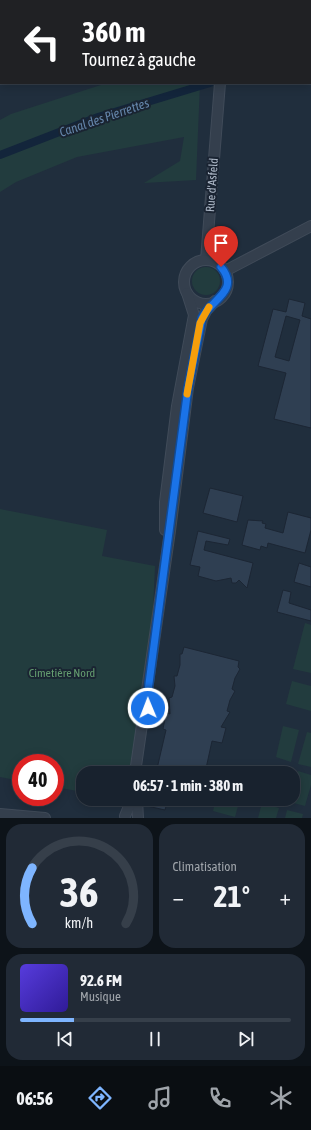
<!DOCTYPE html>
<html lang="fr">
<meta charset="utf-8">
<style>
body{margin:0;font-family:"Asap Condensed",sans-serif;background:#212a36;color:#f1f3f6;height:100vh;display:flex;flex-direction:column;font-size:15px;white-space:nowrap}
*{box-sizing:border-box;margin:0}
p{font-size:13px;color:#9fa4aa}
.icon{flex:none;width:22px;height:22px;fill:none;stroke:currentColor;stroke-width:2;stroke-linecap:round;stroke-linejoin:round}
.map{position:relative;height:818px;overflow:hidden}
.sheet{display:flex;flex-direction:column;gap:6px;padding:6px;background:#0d1319;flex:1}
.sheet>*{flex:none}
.banner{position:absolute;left:0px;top:0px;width:311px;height:84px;box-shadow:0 2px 10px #0003,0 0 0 1px #363f4a;background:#202124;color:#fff;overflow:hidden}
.speed{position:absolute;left:12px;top:754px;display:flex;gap:8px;font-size:20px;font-weight:700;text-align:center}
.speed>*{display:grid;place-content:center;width:52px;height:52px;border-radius:50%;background:#18222e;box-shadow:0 2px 10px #0003,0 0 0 1px #363f4a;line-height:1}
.speed .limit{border:6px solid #d22;background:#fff;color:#111}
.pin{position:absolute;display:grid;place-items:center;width:34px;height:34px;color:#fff;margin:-41px -17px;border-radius:50% 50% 50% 0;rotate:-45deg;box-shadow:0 0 4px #0007}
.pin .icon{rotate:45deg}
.me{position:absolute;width:44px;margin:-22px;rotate:359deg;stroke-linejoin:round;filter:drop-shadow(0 0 3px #0008)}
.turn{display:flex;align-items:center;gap:14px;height:84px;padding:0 16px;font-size:18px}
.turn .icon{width:52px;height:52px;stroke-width:2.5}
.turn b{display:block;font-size:28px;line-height:34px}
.big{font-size:30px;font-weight:700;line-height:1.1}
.sheet .card{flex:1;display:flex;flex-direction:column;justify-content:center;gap:6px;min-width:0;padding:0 14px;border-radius:16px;background:#212a36}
.sheet .dial{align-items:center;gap:0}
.dial svg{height:104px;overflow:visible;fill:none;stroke:#363f4a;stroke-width:7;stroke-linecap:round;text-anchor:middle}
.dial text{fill:#f1f3f6;stroke:none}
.song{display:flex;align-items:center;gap:12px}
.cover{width:48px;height:48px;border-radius:6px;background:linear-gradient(135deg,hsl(250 70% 55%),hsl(250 70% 35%))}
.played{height:4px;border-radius:2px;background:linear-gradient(90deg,#7eb5ff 20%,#363f4a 20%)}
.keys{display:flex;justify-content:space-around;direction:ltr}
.heat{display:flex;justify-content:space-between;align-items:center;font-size:22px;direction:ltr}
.sheet .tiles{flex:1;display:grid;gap:6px;grid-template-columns:1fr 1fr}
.card:last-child{grid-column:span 2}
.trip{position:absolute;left:76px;top:766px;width:224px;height:40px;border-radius:16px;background:#18222e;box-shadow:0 2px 10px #0003,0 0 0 1px #363f4a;font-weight:700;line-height:40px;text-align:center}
.menu{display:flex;height:64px;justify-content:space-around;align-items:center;background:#0a0e12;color:#9fa4aa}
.menu .icon{width:28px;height:28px}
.menu .on{color:#7eb5ff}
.menu b{font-size:18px;color:#f1f3f6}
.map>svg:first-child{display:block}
</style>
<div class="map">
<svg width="311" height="818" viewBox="0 0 311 818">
<rect width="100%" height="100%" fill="#202e3d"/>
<g fill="#223c3e">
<polygon points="107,83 200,83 196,180 144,183 180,161 184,137 77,157 16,182 0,192 0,120 11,114"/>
<circle cx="206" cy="281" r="14"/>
<polygon points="0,509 107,530 102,556 155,566 153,611 130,773 83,773 83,792 55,787 55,763 21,763 21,781 0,777"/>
<polygon points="305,623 311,625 311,673 293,669"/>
<polygon points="292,681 311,686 311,711 286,704"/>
<polygon points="283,726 299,730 291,762 276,757"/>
<polygon points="307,732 311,733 311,767 298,764"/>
<polygon points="224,765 247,771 247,773 222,773"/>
<polygon points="273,765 289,769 288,773 270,773"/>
<polygon points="298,771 311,775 311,785 305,806 290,802 290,799 293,799 293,789"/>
<polygon points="216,799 240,799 235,817 213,811"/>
<polygon points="262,803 279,808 276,818 258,818"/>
<polygon points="287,810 303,814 302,818 285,818"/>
</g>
<polygon fill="#13253b" points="294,0 311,0 310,63 310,1"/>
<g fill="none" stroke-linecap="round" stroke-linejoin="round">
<polyline stroke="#13253b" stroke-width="8" points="0,155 98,117 210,83"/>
</g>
<g fill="#2f3f52" stroke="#1c2634" fill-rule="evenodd">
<path d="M 289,299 L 305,303 L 302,316 L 311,319 L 311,428 L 274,419 L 286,373 L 258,366 L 273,309 L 286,312 ZM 286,316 L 300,320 L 289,361 L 275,357 Z"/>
<polygon points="210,488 243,496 237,522 203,513"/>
<polygon points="288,512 311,518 311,530 305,553 268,543 267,548 261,546 260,550 242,545 248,520 263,521 262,523 266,524 265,528 283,533"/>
<polygon points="198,531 230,539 228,545 206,541 204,550 253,563 247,588 239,580 236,583 232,583 231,578 216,581 198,576 200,567 190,565"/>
<polygon points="299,563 311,567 311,587 294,582"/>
<polygon points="283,590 291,592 289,603 311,610 311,621 277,612"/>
<polygon points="184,647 239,661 238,667 240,669 235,678 232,689 235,691 230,700 227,711 230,712 221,727 226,728 222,743 212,741 205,773 156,773 166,730 163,729 166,713 170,714 169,698 172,697 175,686 174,676 177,676 180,665 180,654 182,654"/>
<polygon points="149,799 168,799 165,810 147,806"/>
<polygon points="178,799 198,799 196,806 178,802"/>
</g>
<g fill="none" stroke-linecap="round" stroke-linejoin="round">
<defs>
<g id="minor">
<polyline points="226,1 227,0"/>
<polyline points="206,260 220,83"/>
<circle cx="206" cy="282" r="22"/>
<polyline points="225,271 311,226"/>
<polyline points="165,530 165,502 177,406 194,315 187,293"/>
<polyline points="135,773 170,531 188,388 202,319 206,311 215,301"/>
<polyline points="137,799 138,818"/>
<polyline points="0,814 45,818"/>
<polyline points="125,816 132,799"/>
</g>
</defs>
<use href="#minor" stroke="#404b59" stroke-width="12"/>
<use href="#minor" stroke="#343f4d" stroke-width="10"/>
</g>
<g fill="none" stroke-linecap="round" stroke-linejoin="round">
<defs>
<path id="route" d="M 148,708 L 148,691 L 188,388 L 202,318 C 210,300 241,291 221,267"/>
</defs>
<use href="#route" stroke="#114b97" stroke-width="10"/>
<use href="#route" stroke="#1a73e8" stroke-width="7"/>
<polyline stroke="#f59e0b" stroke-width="7" points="187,394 200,323 209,307"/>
</g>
<g text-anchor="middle" stroke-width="4" stroke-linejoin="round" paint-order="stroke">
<g font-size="12" fill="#afbac9" stroke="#1a2432">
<text transform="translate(212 185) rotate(-86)" y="4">Rue d'Asfeld</text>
</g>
<g font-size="12" fill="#649c6f" stroke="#1a2432">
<text x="62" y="677">Cimetière Nord</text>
</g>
<g font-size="13" font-style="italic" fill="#6586ab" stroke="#1a2432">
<text transform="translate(104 117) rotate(-19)" y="5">Canal des Pierrettes</text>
</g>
</g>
</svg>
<div class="speed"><div class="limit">40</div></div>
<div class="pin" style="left:221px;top:267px;background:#d93025"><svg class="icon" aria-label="arrive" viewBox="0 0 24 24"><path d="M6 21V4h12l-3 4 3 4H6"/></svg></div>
<svg class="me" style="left:148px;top:708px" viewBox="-20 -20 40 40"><circle r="17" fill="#1a73e8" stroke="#fff" stroke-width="3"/><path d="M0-11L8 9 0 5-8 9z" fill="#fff"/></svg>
<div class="trip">06:57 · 1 min · 380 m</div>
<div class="banner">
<div class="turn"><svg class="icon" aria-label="left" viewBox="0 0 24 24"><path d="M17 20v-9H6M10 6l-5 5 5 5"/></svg><div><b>360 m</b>Tournez à gauche</div></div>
</div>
</div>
<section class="sheet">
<div class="tiles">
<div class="card dial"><svg viewBox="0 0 100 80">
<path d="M14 69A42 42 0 1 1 86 69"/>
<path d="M14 69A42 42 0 0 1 14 26" stroke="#7eb5ff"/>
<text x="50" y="56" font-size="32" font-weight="700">36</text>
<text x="50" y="72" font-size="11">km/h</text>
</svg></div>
<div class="card"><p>Climatisation</p>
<div class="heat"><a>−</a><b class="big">21°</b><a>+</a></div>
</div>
<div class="card">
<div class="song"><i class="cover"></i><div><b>92.6 FM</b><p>Musique</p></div></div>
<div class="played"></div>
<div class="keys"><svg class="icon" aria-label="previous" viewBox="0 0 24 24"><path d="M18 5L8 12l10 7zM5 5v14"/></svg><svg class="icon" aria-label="pause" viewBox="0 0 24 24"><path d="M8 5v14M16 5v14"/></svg><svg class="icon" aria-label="next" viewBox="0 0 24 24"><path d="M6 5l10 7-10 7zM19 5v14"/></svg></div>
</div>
</div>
</section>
<nav class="menu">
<b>06:56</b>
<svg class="icon on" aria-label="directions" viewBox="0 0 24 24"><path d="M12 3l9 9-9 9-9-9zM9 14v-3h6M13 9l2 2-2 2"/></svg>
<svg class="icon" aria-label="music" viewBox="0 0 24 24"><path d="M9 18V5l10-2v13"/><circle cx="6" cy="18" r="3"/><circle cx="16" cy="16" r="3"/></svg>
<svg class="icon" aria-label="phone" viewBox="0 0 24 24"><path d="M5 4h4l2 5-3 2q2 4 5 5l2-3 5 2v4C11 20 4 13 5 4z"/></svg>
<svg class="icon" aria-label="climate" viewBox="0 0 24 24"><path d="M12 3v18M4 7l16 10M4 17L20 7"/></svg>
</nav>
